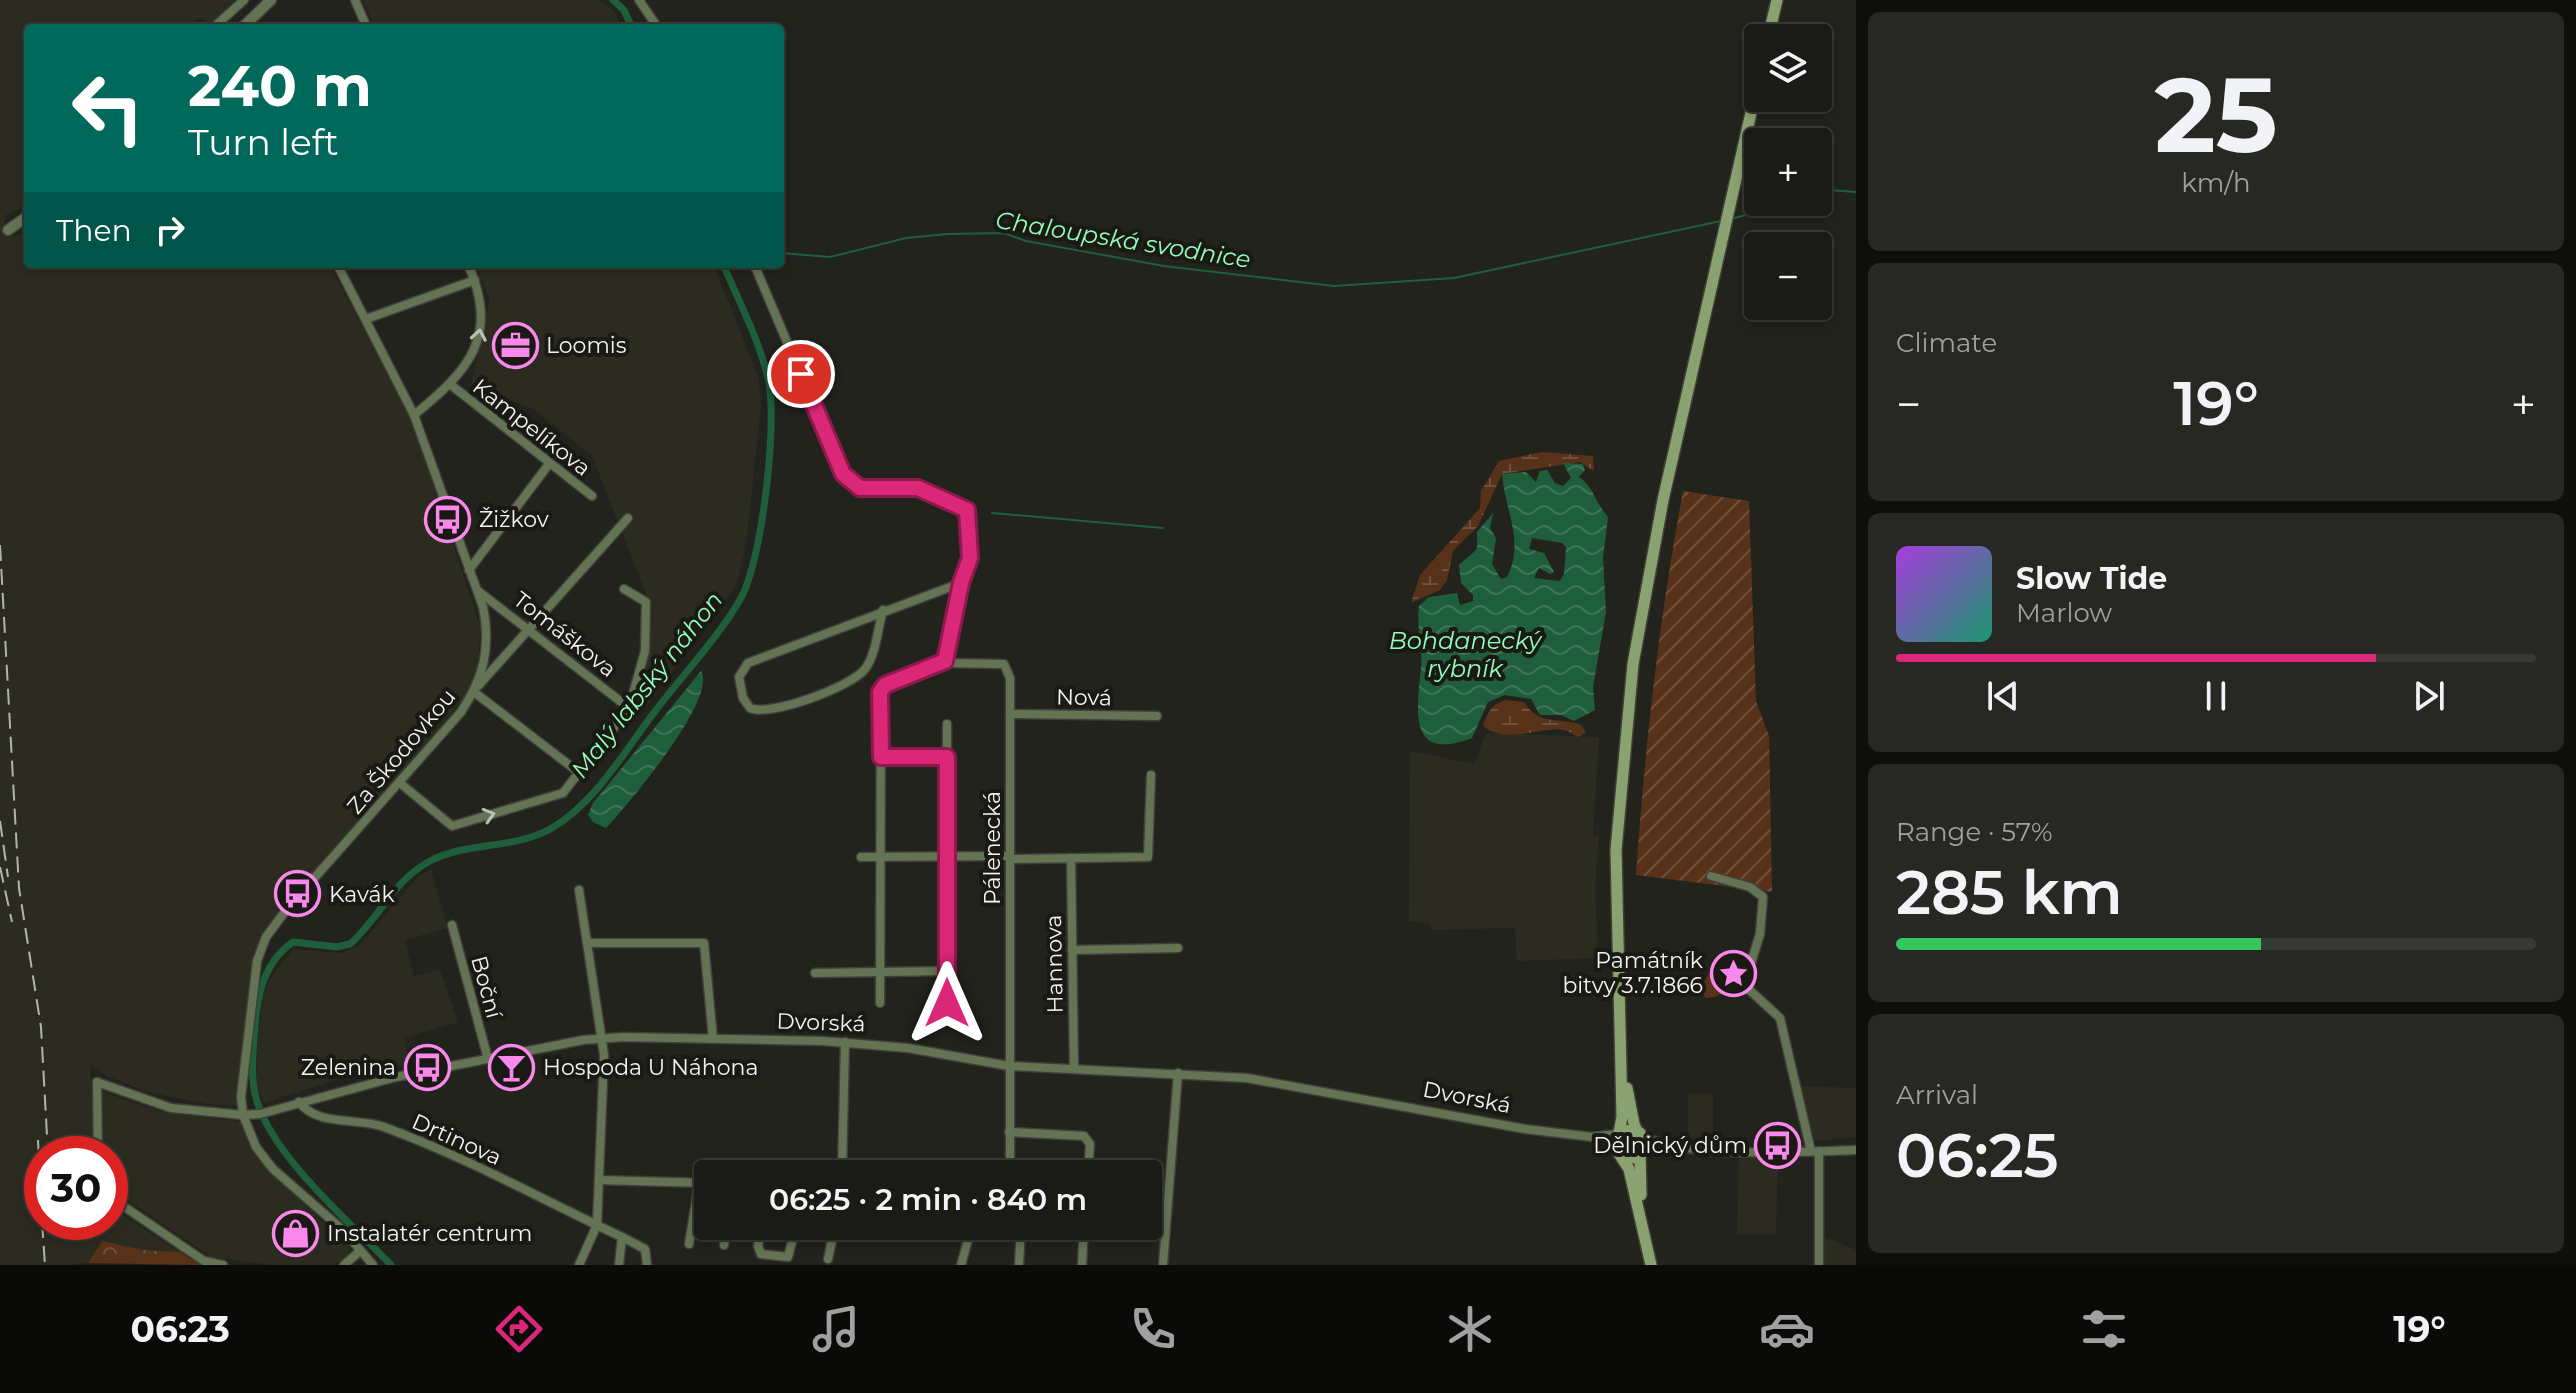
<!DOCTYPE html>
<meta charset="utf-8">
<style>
body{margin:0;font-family:Montserrat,sans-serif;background:#272723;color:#f1f3f6;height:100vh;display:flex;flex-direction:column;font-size:30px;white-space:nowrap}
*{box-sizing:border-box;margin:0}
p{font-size:26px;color:#9fa1a1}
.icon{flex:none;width:44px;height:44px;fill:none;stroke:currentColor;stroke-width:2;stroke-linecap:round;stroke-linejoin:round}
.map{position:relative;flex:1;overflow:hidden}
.sheet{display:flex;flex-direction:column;gap:12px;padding:12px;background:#0e0e0c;width:720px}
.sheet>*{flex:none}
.guide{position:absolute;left:24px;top:24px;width:760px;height:244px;border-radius:8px;box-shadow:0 4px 12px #0003,0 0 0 2px #383835;background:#00695c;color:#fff;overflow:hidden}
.buttons{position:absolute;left:1744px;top:24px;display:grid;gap:16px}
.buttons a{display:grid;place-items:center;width:88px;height:88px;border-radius:8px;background:#1a1a16;box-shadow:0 4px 12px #0003,0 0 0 2px #383835;font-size:40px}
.speed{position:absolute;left:24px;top:1136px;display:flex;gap:16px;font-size:40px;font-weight:700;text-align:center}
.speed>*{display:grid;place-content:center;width:104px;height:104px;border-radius:50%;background:#1a1a16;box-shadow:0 4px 12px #0003,0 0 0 2px #383835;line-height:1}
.speed .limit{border:12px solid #d22;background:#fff;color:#111}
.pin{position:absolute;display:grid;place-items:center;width:68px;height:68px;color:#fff;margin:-34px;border:4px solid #fff;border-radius:50%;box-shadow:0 2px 8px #0007}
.me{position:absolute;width:88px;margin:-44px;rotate:0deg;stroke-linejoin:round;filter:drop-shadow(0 0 6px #0008)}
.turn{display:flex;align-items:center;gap:28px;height:168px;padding:0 32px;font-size:36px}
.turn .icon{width:104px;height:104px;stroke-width:2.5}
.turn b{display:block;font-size:56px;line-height:68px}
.then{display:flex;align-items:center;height:76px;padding:0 32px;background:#0003;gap:16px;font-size:30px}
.big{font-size:60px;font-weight:600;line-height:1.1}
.sheet .widget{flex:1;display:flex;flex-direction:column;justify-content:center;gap:12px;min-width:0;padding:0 28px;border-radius:12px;background:#272723}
.sheet .dial{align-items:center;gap:0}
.dial b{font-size:104px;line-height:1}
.song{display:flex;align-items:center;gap:24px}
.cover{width:96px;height:96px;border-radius:12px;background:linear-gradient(135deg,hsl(280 70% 55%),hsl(160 70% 35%))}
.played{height:8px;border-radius:4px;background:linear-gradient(90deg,#db2777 75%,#383835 75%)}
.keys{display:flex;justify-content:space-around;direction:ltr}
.heat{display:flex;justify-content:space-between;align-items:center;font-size:44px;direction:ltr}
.charge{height:12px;border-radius:6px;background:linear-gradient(90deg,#34c759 57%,#383835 0)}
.trip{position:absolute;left:694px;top:1160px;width:468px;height:80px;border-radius:8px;background:#1a1a16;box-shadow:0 4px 12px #0003,0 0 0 2px #383835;font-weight:600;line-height:80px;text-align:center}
.tabs{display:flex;height:128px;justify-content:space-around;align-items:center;background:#0a0a09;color:#9fa1a1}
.tabs .icon{width:56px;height:56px}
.tabs .active{color:#db2777}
.tabs b{font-size:36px;color:#f1f3f6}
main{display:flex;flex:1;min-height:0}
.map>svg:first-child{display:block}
</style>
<main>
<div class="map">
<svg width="1856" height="1265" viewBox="0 0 1856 1265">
<defs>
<pattern id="wetland-marsh" width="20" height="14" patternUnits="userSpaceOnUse" patternTransform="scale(2)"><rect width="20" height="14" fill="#583119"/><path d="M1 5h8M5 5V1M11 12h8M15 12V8" fill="none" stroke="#704f3b"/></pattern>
<pattern id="park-crowns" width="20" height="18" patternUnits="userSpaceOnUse" patternTransform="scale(2)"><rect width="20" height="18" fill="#583119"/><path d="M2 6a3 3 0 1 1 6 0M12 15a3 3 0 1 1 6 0" fill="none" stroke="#704f3b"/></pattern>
<pattern id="garden-furrows" width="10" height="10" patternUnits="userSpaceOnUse" patternTransform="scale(2)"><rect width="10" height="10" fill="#583119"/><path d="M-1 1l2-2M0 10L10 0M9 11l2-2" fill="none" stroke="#704f3b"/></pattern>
<pattern id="water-waves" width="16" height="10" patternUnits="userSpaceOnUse" patternTransform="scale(2)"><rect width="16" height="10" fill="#1f5e3a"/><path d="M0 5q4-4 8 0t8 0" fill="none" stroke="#407657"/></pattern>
</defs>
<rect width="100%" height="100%" fill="#23231d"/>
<g fill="#2c2b20">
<polygon points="0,0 235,0 208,26 201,18 185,28 28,28 28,204 6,215 4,225 13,237 28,231 28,264 329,264 412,422 481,628 476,678 461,702 261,936 250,967 237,1106 207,1104 147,1092 107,1076 90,1063 94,1154 42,1154 42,1222 110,1222 110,1207 180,1252 143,1250 102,1242 88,1263 66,1265 0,1265"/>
<polygon points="363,0 598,0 614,11 623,28 375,28"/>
<polygon points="475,264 713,264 735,317 759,379 761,406 746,545 736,586 647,706 633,697 648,636 646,593 592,456 534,409 471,386 490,300"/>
<polygon points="1486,733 1599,737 1593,835 1599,836 1595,886 1598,958 1517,961 1515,928 1431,930 1431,924 1409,921 1410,751 1474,764"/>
<polygon points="431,869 447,928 405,940 414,976 440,970 458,1022 404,1038 410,1064 332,1081 264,1103 257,1086 257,1050 263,995 270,979 293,949 340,953 359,946 418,877"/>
<polygon points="1800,1086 1856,1088 1856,1137 1815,1141"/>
<polygon points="103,1092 162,1112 241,1122 261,1161 323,1223 337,1229 350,1247 347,1256 334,1265 272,1265 211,1257 110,1188 110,1154 103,1154 106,1149 103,1143"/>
<polygon points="1688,1093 1713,1093 1713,1141 1688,1140"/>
<polygon points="1739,1156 1778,1157 1776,1235 1737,1235"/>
<polygon points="1825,1237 1856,1250 1856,1265 1825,1265"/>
</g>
<path fill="#583119" d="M 1726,962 L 1746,965 L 1742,982 L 1715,997 L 1705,998 L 1701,988 C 1706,976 1713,966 1726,962 Z"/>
<g fill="url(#wetland-marsh)">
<polygon points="1542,452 1593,456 1594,471 1580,462 1502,474 1478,526 1453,551 1447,580 1440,590 1411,603 1420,575 1480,508 1481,491 1499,461"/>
<path d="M 1505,700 L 1524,702 C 1538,725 1557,718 1580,724 L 1586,732 L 1579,737 C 1574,736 1571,732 1567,731 C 1547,723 1509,747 1483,726 C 1487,713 1491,705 1505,700 Z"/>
</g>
<polygon fill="url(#park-crowns)" points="102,1241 143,1250 180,1252 200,1265 88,1263"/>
<path fill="url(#garden-furrows)" d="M 1683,491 L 1749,501 L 1756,701 L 1769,736 L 1772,892 L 1636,875 C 1645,746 1659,619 1683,491 Z"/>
<g fill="url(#water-waves)" fill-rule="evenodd">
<path d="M 1563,463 L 1583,464 L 1585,470 L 1579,477 C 1593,486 1596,504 1608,517 L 1603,558 L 1606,612 L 1593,687 L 1595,710 L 1574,721 L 1561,715 L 1540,715 L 1531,699 L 1505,695 L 1488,702 L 1472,738 C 1409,762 1416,713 1421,669 C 1423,649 1416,627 1419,606 L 1429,597 L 1457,593 L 1460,605 L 1473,601 L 1473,595 L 1461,583 L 1459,565 L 1477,549 L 1477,532 L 1493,513 L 1490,528 L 1496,538 L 1492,564 L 1501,579 L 1507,577 C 1525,543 1505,510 1502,474 L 1526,472 L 1536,482 L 1540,471 L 1547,470 L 1555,483 L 1563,486 L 1571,478 ZM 1532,538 L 1562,543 L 1566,547 L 1564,574 L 1560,581 L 1534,578 L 1539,568 L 1550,574 L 1554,572 L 1544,553 L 1529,549 Z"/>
<path d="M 701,671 C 718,698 627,806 606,828 L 593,822 L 588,815 L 593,803 Z"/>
</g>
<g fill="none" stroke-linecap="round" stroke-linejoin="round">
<g stroke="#1f5e3a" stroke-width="2">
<polyline points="1818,194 1829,190 1856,192"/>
<polyline points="1731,219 1791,202"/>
<polyline points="780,253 830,257 906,238 947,234 1004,233 1026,241 1164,266 1334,286 1454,278 1721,221"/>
<polyline points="992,513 1163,528"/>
</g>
<g stroke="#1f5e3a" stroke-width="7">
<polyline points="613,0 624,10 632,28"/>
<path d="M 391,1265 C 349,1221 268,1153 255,1094 C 250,1069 254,1040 256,1015 C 259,987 269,958 293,942 L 337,947 L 350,944 C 379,918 394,880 430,861 C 468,841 514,850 552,828 C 596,802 626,749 656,710 C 682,676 721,634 741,598 C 762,560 777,427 769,383 C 761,343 739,302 723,264"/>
</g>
<defs>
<g id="minor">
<polyline points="355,0 367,28"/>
<polyline points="639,0 658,28"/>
<polyline points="213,28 244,0"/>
<path d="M 337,264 L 414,415 L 483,607 C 491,648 484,677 461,712 L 287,909 L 266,937 L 257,961 L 241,1097 L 243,1115 L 256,1147 L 273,1169 L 344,1231 L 373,1265"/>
<path d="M 754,264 L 843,474 C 858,491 871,487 893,488 C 912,488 957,493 967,512 C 982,538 950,625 944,656 L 947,663 L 1004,664 L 1010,678 L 1010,1174"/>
<polyline points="366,319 475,280"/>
<polyline points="451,385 592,496"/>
<path d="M 414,415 C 469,370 500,337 468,264"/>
<polyline points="469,570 549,464"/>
<polyline points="624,589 646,602 645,651 629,708"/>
<path d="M 883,610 C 878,627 876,655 865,669 C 851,687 770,717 750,708 L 743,698 L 739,677 L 748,663 L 961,583"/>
<polyline points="478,686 628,518"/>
<polyline points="474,692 581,774"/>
<polyline points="1010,714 1157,716"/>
<polyline points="947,724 947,1003"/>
<polyline points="881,757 947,757"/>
<polyline points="400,783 452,826 563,793 629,708 478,591"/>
<polyline points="861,857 1010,856"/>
<polyline points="1071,858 1074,1069"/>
<polyline points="1010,859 1148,857 1151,775"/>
<polyline points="1711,876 1750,887 1763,897 1760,934 1744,985 1780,1018 1811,1151"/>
<polyline points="579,890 604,1055 597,1225 579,1265"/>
<polyline points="452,925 488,1059"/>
<polyline points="588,943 704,943 713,1039"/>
<polyline points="1072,950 1178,948"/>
<polyline points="815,973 947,971"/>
<polyline points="880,1003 881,689 945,661"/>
<path d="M 299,1102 C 318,1127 357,1117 384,1127 C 466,1157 543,1200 622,1237 L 619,1265"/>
<polyline points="1009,1132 1084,1136 1090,1144 1088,1174"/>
<path d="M 1642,1136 C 1688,1159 1802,1152 1856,1150"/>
<polyline points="98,1154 97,1082 171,1108 243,1115 260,1114 396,1077 583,1040 623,1037 823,1041 908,1048 1009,1066 1247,1078 1525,1129 1592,1137 1617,1134"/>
<polyline points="842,1174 845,1042"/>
<polyline points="599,1180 708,1183"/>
<polyline points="110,1197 204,1261 223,1265"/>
<polyline points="761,1226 758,1246 761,1254 788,1257 796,1226"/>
<polyline points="899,1236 901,1226"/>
<polyline points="622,1237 645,1249 647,1265"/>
<polyline points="689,1244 699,1183"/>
<polyline points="724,1245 727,1226"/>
<polyline points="828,1259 835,1226"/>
<polyline points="344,1265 360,1251"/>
<polyline points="961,1265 972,1226"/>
<polyline points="1019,1265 1021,1226"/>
<polyline points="1082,1265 1084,1226"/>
<polyline points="1163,1265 1178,1073"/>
<polyline points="1819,1265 1819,1151"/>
</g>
<g id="tertiary">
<polyline points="242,28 271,0"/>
<polyline points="8,230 28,216"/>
</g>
<g id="secondary">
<polyline points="1768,38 1777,0"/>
<polyline points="1619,1133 1622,1117 1616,850 1633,664 1663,500 1758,82"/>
<polyline points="1640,1133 1623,1130 1614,1146 1629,1169 1651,1265"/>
<polyline points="1640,1153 1641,1195"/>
<polyline points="1621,1156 1633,1158 1643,1146 1634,1124 1627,1088"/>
</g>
</defs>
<use href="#minor" stroke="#40403a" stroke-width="11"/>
<use href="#tertiary" stroke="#40403a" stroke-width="13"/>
<use href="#secondary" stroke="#40403a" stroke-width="14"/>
<use href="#minor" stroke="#657355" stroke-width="8"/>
<use href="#tertiary" stroke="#657355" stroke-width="10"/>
<use href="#secondary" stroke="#8aa270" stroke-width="11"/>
<g stroke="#b4b4af" stroke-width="2" stroke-dasharray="16 8" stroke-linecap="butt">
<polyline points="0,545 19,888 41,1027 48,1154"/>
<polyline points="0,821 8,877"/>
<polyline points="0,867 12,922"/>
<polyline points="38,1140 42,1216"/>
<polyline points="42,1222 45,1265"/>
</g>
</g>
<defs><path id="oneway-chevron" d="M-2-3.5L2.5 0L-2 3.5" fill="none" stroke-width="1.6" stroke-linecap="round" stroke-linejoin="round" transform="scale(2)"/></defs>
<g stroke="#bac0b1">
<use href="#oneway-chevron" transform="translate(479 335) rotate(-80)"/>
<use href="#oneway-chevron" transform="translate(489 815) rotate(-16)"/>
</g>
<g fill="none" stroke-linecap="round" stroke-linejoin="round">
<defs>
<polyline id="route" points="801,374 843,474 860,488 918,488 967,510 970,558 961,583 945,661 885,685 880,692 881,757 947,757 947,1003"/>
</defs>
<use href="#route" stroke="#8e194d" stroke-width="20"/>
<use href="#route" stroke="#db2777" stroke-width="14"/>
</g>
<defs>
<symbol id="office-ring" viewBox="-11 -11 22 22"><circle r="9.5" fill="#1a1914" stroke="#f888ea" stroke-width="1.5"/><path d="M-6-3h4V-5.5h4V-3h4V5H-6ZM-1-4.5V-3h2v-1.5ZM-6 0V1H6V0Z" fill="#f888ea"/></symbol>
<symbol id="bus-ring" viewBox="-11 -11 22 22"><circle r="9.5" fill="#1a1914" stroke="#f888ea" stroke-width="1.5"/><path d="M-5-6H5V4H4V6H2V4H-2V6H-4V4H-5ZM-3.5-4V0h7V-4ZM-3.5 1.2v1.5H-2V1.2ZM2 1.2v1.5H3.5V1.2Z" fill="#f888ea"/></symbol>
<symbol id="sight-ring" viewBox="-11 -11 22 22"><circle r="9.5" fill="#1a1914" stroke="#f888ea" stroke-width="1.5"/><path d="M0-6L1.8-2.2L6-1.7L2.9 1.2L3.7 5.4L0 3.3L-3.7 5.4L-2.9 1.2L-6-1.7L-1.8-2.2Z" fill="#f888ea"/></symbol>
<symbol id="bar-ring" viewBox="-11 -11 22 22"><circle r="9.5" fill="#1a1914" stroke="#f888ea" stroke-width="1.5"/><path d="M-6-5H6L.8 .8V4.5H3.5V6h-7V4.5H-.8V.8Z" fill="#f888ea"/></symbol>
<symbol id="shop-ring" viewBox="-11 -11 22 22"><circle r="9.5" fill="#1a1914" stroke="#f888ea" stroke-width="1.5"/><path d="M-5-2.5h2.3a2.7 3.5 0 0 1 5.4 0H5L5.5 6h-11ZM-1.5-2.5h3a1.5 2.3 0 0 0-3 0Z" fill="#f888ea"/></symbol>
</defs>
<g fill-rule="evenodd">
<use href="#office-ring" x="490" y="320" width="51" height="51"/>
<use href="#bus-ring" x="422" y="494" width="51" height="51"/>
<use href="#bus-ring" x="272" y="868" width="51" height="51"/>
<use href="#sight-ring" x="1708" y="948" width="51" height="51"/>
<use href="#bus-ring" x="402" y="1042" width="51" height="51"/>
<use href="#bar-ring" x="486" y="1042" width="51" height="51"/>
<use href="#bus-ring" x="1752" y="1120" width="51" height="51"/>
<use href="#shop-ring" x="270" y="1208" width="51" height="51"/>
</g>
<g text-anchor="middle" stroke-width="8" stroke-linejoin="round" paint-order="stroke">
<g font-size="22" fill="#f3f3ef" stroke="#1a1914" text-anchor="start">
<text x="546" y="353">Loomis</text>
<text x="479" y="527">Žižkov</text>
<text x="329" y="902">Kavák</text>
<text x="1703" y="968" text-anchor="end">Památník<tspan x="1703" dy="25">bitvy 3.7.1866</tspan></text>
<text x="396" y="1075" text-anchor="end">Zelenina</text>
<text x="543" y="1075">Hospoda U Náhona</text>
<text x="1747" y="1153" text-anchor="end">Dělnický dům</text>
<text x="327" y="1241">Instalatér centrum</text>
</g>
<g font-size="22" fill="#f3f3ef" stroke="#1a1914">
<text transform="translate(532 427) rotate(38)" y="8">Kampelíkova</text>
<text transform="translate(565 634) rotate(38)" y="8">Tomáškova</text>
<text transform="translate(1084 697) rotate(1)" y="8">Nová</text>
<text transform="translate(401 751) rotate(-50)" y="8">Za Škodovkou</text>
<text transform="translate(992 848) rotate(-90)" y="8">Pálenecká</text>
<text transform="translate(1054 964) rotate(-91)" y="8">Hannova</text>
<text transform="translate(487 987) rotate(75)" y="8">Boční</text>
<text transform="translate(821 1022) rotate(2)" y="8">Dvorská</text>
<text transform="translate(1467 1097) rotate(11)" y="8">Dvorská</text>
<text transform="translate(457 1139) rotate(24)" y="8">Drtinova</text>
</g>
<g font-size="24" font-style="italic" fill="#91feb9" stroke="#1a1914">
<text transform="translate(1123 240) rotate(9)" y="8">Chaloupská svodnice</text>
<text x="1465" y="649">Bohdanecký<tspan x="1465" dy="28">rybník</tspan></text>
<text transform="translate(647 685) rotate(-52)" y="8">Malý labský náhon</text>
</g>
</g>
</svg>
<div class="buttons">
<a><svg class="icon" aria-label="layers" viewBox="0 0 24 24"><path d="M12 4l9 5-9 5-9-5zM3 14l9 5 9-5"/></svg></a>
<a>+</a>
<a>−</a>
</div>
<div class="speed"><div class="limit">30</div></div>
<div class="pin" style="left:801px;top:374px;background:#d93025"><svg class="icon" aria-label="arrive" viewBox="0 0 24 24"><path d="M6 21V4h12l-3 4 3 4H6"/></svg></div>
<svg class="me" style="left:947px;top:1003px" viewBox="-20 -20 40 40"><path d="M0-17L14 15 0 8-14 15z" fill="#db2777" stroke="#fff" stroke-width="4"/></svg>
<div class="trip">06:25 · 2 min · 840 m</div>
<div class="guide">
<div class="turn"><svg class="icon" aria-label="left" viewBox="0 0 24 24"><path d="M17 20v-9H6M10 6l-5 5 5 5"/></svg><div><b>240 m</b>Turn left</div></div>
<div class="then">Then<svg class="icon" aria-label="right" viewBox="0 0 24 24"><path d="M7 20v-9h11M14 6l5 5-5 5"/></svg></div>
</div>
</div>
<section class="sheet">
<div class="widget dial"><b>25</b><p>km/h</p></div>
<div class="widget"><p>Climate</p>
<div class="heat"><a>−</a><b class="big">19°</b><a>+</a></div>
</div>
<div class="widget">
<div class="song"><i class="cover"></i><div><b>Slow Tide</b><p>Marlow</p></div></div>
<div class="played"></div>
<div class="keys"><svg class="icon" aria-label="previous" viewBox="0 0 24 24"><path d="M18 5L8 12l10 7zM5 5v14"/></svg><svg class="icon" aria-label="pause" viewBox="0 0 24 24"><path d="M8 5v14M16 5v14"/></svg><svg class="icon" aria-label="next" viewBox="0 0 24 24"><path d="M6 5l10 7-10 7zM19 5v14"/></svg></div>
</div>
<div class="widget"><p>Range · 57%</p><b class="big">285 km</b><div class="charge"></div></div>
<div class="widget"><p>Arrival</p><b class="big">06:25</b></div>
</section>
</main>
<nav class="tabs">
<b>06:23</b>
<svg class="icon active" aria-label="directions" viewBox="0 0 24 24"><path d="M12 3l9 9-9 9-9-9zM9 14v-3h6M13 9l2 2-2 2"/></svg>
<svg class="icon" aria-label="music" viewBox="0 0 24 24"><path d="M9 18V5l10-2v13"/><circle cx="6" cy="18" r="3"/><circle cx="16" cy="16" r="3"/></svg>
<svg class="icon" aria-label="phone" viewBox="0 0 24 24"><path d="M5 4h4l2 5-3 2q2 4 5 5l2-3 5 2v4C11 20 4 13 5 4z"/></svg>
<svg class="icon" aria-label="climate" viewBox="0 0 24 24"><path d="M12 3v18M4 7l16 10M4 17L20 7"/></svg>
<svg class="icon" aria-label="car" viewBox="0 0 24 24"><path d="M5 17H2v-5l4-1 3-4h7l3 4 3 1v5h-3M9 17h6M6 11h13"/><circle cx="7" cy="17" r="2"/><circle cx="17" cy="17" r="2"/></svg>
<svg class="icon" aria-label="filters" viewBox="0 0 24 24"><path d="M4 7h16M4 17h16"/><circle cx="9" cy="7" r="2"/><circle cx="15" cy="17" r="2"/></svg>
<b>19°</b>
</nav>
